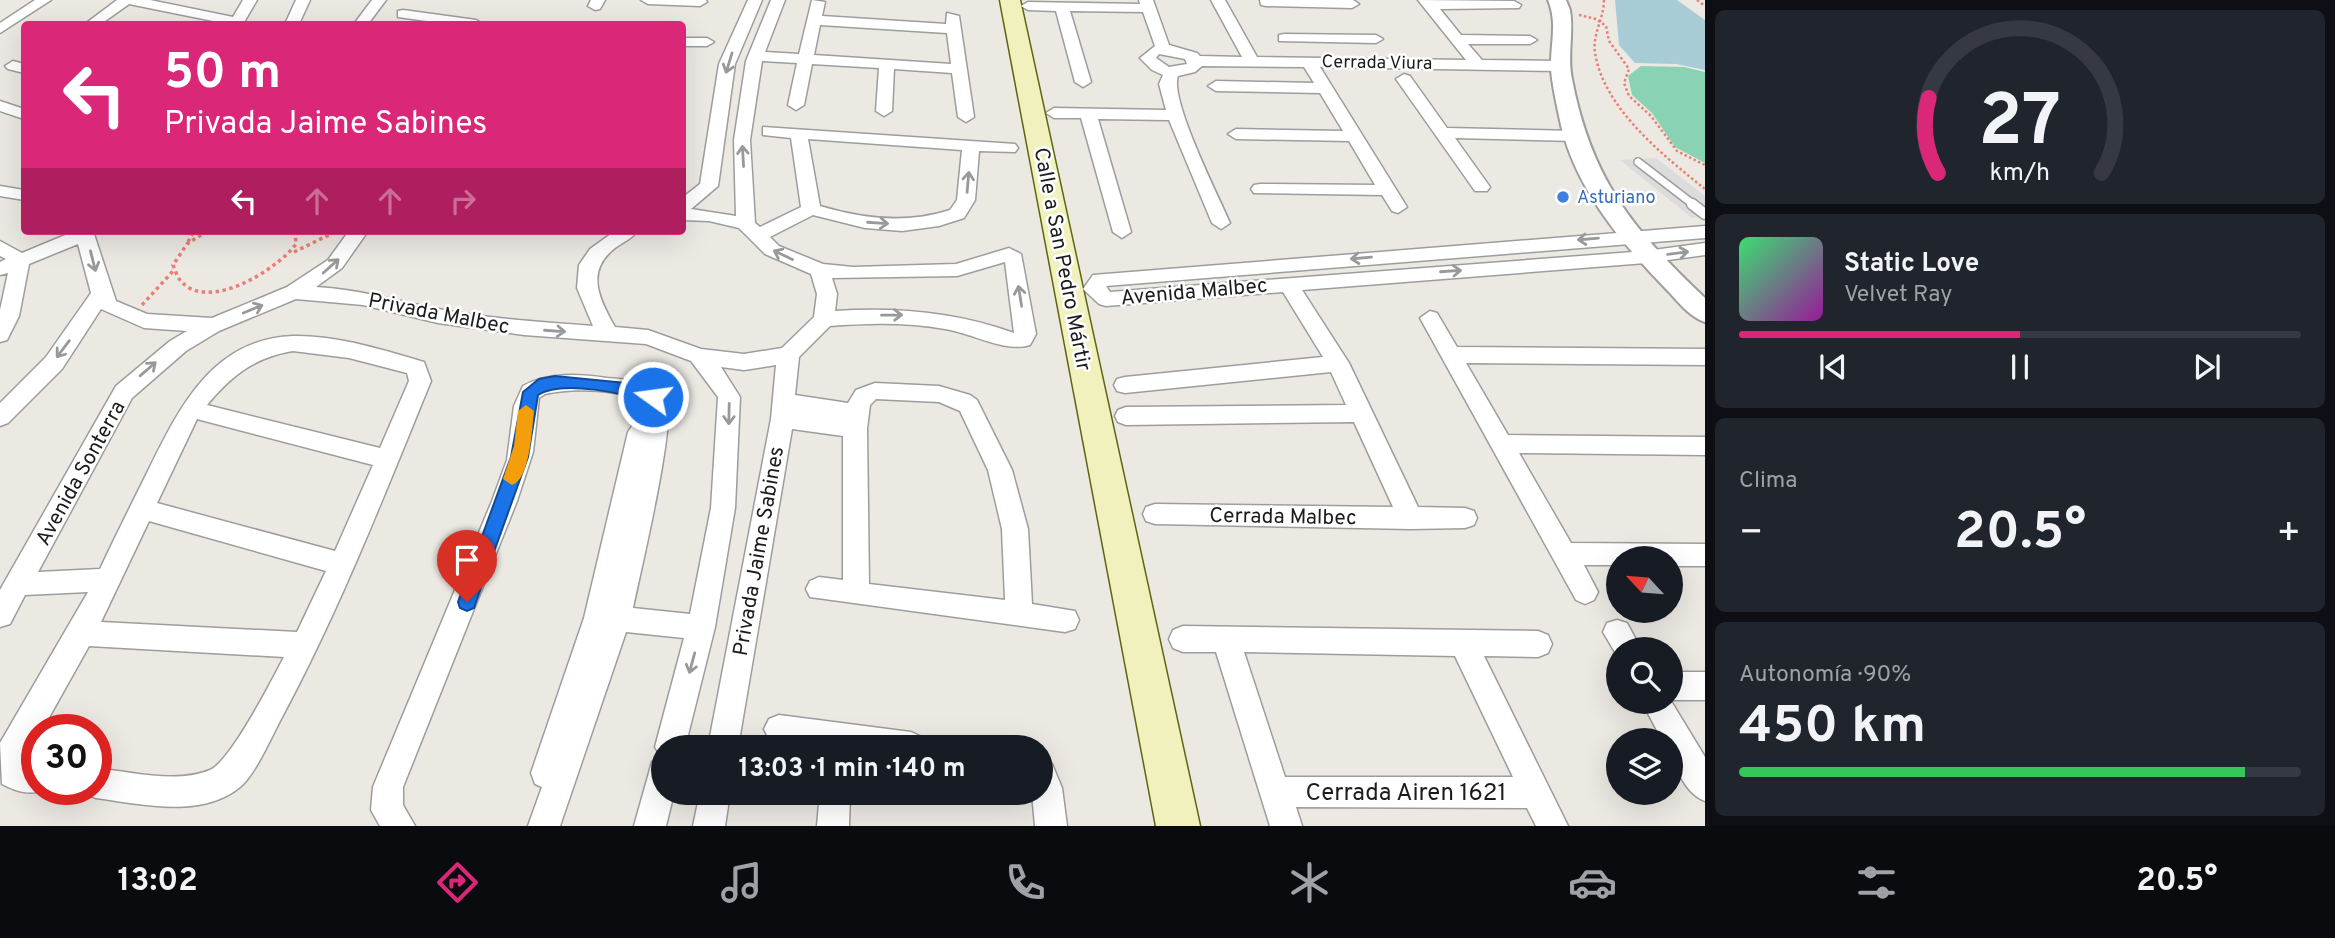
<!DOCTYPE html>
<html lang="es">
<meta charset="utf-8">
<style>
body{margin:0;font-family:Overpass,sans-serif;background:#20242c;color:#f1f3f6;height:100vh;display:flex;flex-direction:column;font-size:26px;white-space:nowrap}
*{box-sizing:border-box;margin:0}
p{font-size:23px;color:#9ea1a6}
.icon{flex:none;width:38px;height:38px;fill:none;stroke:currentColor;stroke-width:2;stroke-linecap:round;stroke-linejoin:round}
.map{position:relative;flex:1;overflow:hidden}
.panel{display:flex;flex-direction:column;gap:10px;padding:10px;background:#0d0f14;width:630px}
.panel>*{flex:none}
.top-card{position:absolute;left:21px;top:21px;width:665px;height:214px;border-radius:7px;box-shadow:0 7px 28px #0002;background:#db2777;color:#fff;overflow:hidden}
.needle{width:46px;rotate:296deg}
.tools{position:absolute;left:1606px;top:546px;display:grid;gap:14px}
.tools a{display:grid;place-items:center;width:77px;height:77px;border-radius:50%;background:#171b24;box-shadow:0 7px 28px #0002;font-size:35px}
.speed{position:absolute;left:21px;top:714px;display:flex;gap:14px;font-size:35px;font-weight:700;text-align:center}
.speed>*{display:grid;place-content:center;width:91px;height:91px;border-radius:50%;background:#171b24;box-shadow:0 7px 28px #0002;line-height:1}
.speed .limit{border:10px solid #d22;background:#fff;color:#111}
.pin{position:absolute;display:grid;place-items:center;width:60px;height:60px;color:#fff;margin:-72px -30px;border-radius:50% 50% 50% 0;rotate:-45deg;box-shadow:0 0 7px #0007}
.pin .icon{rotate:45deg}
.me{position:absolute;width:77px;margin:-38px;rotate:284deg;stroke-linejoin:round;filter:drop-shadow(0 0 5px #0008)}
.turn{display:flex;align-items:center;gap:24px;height:147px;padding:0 28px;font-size:32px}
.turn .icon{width:91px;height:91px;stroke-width:2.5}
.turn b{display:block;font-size:49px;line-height:60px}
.lanes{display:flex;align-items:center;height:66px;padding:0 28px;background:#0003;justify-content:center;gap:35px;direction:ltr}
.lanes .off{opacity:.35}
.big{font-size:52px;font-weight:700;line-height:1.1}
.panel .card{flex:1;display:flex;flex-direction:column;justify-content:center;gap:10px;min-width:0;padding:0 24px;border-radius:10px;background:#20242c}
.panel .dial{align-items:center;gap:0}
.dial svg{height:182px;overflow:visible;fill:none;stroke:#363941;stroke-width:7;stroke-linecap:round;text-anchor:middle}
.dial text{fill:#f1f3f6;stroke:none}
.song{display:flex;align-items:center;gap:21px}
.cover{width:84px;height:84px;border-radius:10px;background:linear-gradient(135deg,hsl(140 70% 55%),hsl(300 70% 35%))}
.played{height:7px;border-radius:4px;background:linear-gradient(90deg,#db2777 50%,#363941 50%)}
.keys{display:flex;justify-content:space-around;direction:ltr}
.heat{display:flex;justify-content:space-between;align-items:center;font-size:38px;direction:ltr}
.charge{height:10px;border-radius:5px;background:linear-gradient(90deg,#34c759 90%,#363941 0)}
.trip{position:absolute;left:651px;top:735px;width:402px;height:70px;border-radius:35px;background:#171b24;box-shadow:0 7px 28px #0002;font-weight:700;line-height:70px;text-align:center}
.tab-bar{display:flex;height:112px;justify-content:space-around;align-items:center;background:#090b0e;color:#9ea1a6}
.tab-bar .icon{width:49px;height:49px}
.tab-bar .on{color:#db2777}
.tab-bar b{font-size:32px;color:#f1f3f6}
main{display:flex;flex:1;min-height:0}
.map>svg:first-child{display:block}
</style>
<main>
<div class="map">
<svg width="1705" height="826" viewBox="0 0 1705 826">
<rect width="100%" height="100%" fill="#ece9e3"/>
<polygon fill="#89d3b4" points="1641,66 1684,67 1705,72 1705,163 1675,147 1652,113 1632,95 1628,76"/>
<polygon fill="#dcdcdc" points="1656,158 1705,196 1705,216 1692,218 1620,160"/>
<polygon fill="#a8ccd5" points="1615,0 1677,0 1705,20 1705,70 1676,64 1635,63 1619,45"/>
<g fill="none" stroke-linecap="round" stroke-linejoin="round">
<defs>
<polyline id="service-far1" points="1638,162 1694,205"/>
<polyline id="service" points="1692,204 1705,214"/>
<g id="minor">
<polygon points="35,0 51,0 0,33 0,23"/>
<polygon points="117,0 150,0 233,17 243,0 257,0 243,24 228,24 129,4 101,24 85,24"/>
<polygon points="296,0 310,0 299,24 285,24"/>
<polygon points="372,0 386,0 368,24 354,24"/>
<polygon points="591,0 605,0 600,9 595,10 588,6"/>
<polygon points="641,0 706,0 707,2 700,6 648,4"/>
<path d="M 748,0 L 762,0 L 735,64 L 718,186 L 691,209 L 736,216 L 734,140 L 746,61 L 771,0 L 785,0 L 765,52 L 799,54 L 812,0 L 825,2 L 822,16 L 946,24 L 947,13 L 959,16 L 974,117 L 966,122 L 958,117 L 952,73 L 894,69 L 892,111 L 884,116 L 876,111 L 879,68 L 812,64 L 804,105 L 796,110 L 788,105 L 797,63 L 762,61 L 750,140 L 755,223 L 760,227 L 801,207 L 791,138 L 763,135 L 763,127 L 1015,144 L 1018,148 L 1015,152 L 979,151 L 975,200 L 964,218 L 939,226 L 902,231 L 865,228 L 813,215 L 770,237 L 779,246 L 823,264 L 853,267 L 956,264 L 1009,248 L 1021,254 L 1036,334 L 1030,345 C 1005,353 972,333 945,329 C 907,322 868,323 830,326 L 799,357 L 795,395 L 848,403 L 856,390 L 875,383 L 939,386 L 970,395 L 977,400 L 1012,470 L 1028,529 L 1032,604 L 1075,611 L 1079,620 L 1075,629 L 1065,632 L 810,597 L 806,589 L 810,581 L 819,577 L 843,580 L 843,436 L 792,429 L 738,747 L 708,747 L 771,419 L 776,365 L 744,370 L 721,367 L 740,397 L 735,508 L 715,627 L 685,747 L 663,747 L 663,793 L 674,793 L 666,826 L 634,826 L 652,762 L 662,758 L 655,747 L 684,638 L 626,632 L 560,826 L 528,826 L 542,787 L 535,784 L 531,773 L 584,618 L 628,432 L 632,426 L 645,425 L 646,405 C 621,388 574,388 545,394 L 539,398 L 533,452 L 517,501 L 403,787 L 403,805 L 415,826 L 380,826 L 371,810 L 373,787 L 492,501 L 507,460 L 514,406 L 523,386 C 548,372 579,374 607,378 C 623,379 657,382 666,398 C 678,417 639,577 633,608 L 690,614 L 711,508 L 718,397 L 691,361 L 646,344 L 524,335 L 438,323 L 363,305 L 296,299 L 219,331 L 186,351 L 132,398 L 38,572 L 100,569 C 115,537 131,505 147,473 C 178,410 211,339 293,336 C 337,335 383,350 424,362 L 431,381 C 384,496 339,611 281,719 C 272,736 255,775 240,787 C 201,819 141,804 96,798 L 85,794 L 83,789 L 96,789 L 96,768 C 131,772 177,784 210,770 C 231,761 272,680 284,657 L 89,646 L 42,730 L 37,730 C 37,742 26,750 27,762 L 37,763 L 37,789 L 47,789 C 31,796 17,792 2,784 L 0,743 L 88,592 L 25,595 L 10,624 L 0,627 L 0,590 L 116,386 L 170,341 L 187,331 L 144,328 L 101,309 L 62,369 L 8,423 L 0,426 L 0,403 L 46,357 L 91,293 L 78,244 L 29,264 L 19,316 L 7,340 L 0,342 L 0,310 L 8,273 L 0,275 L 0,262 L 6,259 L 0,256 L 0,241 L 22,253 L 75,231 L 93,231 L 116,301 L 147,314 L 212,318 L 287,287 L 328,260 L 349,231 L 368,231 L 342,268 L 316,287 C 358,289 396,301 438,309 C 489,319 541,322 593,326 L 577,288 L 579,265 L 590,249 L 615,231 L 637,231 C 632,239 623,242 615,248 C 585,271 599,299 615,327 L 648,330 L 701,349 L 744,354 L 782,348 L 814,317 L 817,294 L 811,274 L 765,254 L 739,228 L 709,221 L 682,220 L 682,198 L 700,184 L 719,64 ZM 820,25 L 947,33 L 951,64 L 814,55 ZM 808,139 L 962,150 L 957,200 L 950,210 C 907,224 863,219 820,206 ZM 1005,262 L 1014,333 C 956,312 897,307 835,311 L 837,294 L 832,278 L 957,276 ZM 293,351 L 349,358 L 407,373 L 409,381 L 380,448 L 207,405 C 231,376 255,357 293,351 ZM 876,399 L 939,402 L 960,411 L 988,470 L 1002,529 L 1005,600 L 869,584 L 867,429 L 870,405 ZM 197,419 L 373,465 L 335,551 L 157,503 ZM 149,521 L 326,571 L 297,632 L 101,622 Z"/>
<path d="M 1139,0 L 1153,0 L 1169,45 L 1197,53 L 1200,56 L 1242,57 L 1211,0 L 1225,0 L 1257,57 L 1466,60 L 1418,0 L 1514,1 L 1521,5 L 1519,8 L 1440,9 L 1461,35 L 1530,36 L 1537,40 L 1530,44 L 1468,44 L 1482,60 L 1559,61 L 1567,66 L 1559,71 L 1320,67 L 1407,207 L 1398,213 L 1392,211 L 1382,195 L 1254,193 L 1251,189 L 1254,185 L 1260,184 L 1375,185 L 1349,141 L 1236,139 L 1228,134 L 1236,129 L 1343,131 L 1320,93 L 1216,91 L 1208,86 L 1216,81 L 1314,83 L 1304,67 L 1202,66 L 1195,72 L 1178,76 C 1169,99 1219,197 1230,223 L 1221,229 L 1212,223 L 1169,120 L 1098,119 L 1131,232 L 1122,238 L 1113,232 L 1081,118 L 1054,118 L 1046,113 L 1054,108 L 1166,110 L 1159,84 L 1163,75 L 1152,70 L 1140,58 L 1155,46 L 1143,12 L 1070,11 L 1091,82 L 1083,87 L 1075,82 L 1056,11 L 1028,10 L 1021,6 L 1028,2 L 1140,4 ZM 1159,54 L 1185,59 L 1187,64 L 1169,67 L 1156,58 Z"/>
<polygon points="1260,0 1353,0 1359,4 1352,8 1266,6 1261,5"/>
<polygon points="403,10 476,20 483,24 448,24 398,17 398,11"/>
<polygon points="1284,34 1376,35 1383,39 1376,43 1279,41 1279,35"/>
<polygon points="682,38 707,38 714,42 707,46 682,46"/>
<polygon points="13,61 24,64 24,73 8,69 5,66"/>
<polygon points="1404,74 1410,76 1447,128 1574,131 1582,136 1574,141 1455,138 1490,187 1487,191 1475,191 1396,79"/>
<polygon points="0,101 24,109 24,119 0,111"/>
<polygon points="0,186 24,190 24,200 0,196"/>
<polygon points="1705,226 1705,238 1106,286 1110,292 1646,251 1705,243 1705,255 1646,263 1302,290 1349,363 1418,507 1465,508 1474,511 1477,518 1474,525 1465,528 1411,529 1155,524 1146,521 1143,514 1146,507 1155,504 1393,507 1354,422 1126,425 1118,422 1115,416 1118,410 1126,407 1346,405 1331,372 1125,393 1117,391 1114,385 1117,379 1125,377 1323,357 1283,292 1106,306 1099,304 1083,289 1093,275"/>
<polygon points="1430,311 1437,313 1457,347 1705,349 1705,365 1466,363 1508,435 1705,437 1705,455 1519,453 1571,543 1705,544 1705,566 1671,566 1671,558 1619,558 1619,565 1584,565 1598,592 1594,600 1585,604 1576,600 1420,318"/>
<polygon points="1617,620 1627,623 1641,649 1619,649 1619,659 1603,632 1607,623"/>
<path d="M 1183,626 L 1538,631 L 1548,635 L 1552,644 L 1548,653 L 1538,657 L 1484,656 L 1568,826 L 1536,826 L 1527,808 L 1296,807 L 1302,826 L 1270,826 L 1216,652 L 1183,652 L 1173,648 L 1169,639 L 1173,630 ZM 1244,652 L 1455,656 L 1513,777 L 1285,777 Z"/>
<rect x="1671" y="672" width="34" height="28"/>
<path d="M 1671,701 L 1705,757 L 1705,801 C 1684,793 1671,762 1671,740 L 1662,740 L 1642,702 Z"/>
<path d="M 779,715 L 911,732 L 922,737 L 926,747 C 885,749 805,754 769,739 L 764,729 L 769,719 Z"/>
<polygon points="1041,760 1052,764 1062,788 1067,826 1035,826 1032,793 1041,793"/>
<polygon points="700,793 730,793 725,826 693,826"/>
<polygon points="820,793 850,793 849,826 817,826"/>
</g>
<path id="tertiary" d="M 1548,0 L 1566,0 L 1570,10 C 1574,33 1567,56 1572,79 C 1591,179 1633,230 1705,298 L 1705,322 C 1690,317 1679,303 1669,292 C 1621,243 1572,185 1559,116 C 1556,101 1552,84 1551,69 C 1550,44 1558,24 1548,0 Z"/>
<polygon id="secondary" points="1000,0 1020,0 1200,826 1156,826"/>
</defs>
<use href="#service-far1" stroke="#9d9d9d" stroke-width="10"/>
<use href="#service" stroke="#9d9d9d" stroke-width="13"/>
<use href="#minor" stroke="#9d9d9d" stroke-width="3"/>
<use href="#tertiary" stroke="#9d9d9d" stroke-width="4"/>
<use href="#secondary" stroke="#5e6511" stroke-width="3"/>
<g stroke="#e98077" stroke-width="2.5" stroke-dasharray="2.5 2.5" stroke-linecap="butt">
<path d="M 1604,0 C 1604,18 1592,35 1595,53 C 1604,109 1664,156 1705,189"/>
<polyline points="1697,0 1705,6"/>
<polyline points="1579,15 1596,19 1606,26 1609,41 1629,69 1624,83 1629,96 1651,116 1677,151 1705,165"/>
</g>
<g stroke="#e98077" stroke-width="3.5" stroke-dasharray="3.5 3.5" stroke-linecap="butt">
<path d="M 207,231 L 187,244 L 173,265 C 175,269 177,277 180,280 C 207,314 278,269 296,244 L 295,231"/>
<polyline points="188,242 194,231"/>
<polyline points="294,252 337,231"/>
<polyline points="142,305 174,270"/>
</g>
<use href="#service-far1" stroke="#fff" stroke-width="7"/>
<use href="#service" stroke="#fff" stroke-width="10"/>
<use href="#minor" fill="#fff" fill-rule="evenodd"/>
<use href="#tertiary" fill="#fff" fill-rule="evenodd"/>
<use href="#secondary" fill="#f0f1bc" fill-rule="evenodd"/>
</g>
<defs><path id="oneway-shaft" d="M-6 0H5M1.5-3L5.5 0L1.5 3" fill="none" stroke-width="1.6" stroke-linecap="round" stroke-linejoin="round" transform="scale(1.75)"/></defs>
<g stroke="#999">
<use href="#oneway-shaft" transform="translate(729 63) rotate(107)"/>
<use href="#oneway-shaft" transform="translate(743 156) rotate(-93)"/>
<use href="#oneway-shaft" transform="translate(968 182) rotate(-85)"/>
<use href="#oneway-shaft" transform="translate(878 223) rotate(4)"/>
<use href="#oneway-shaft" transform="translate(1588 239) rotate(175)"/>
<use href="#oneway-shaft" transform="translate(1678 253) rotate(-7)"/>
<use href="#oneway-shaft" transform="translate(783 255) rotate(-154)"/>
<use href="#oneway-shaft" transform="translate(1361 258) rotate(175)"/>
<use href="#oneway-shaft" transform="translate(93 261) rotate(76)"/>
<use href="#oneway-shaft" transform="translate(331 266) rotate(-42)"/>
<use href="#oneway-shaft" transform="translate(1451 271) rotate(-4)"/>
<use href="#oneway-shaft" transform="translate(1020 296) rotate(-99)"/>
<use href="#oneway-shaft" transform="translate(253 309) rotate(-22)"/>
<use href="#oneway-shaft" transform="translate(892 315) rotate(-1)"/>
<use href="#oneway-shaft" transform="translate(555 331) rotate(4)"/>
<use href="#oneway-shaft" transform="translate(63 349) rotate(127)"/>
<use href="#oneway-shaft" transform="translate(148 369) rotate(-41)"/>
<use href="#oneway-shaft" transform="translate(729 414) rotate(91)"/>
<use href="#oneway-shaft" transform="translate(692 663) rotate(105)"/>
</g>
<path fill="#1a73e8" stroke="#114b97" stroke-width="2" d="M 555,376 L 636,384 L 659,393 L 661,397 L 653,403 C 626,394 562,379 538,395 L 528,457 L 476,602 L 474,608 L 467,611 L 460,608 L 458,602 L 511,457 L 523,392 L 539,379 Z"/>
<path fill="#f59e0b" d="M 526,405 L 534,411 C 532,428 530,480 512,485 L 503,479 L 514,446 L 518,411 Z"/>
<circle fill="#3f7fe0" stroke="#fff" stroke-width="2.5" cx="1563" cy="197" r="7"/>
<g text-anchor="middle" stroke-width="5" stroke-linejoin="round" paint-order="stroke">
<g font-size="18" fill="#1c1c1c" stroke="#fff">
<text transform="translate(1377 62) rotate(1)" y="6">Cerrada Viura</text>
</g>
<g font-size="18" fill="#366cbe" stroke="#fff" text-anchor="start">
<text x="1577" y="203">Asturiano</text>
</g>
<g font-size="21" fill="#1c1c1c" stroke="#fff">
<text transform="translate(1063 259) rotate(79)" y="7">Calle a San Pedro Mártir</text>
<text transform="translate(1194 291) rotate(-5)" y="7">Avenida Malbec</text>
<text transform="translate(439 313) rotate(11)" y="7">Privada Malbec</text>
<text transform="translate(80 473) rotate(-61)" y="7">Avenida Sonterra</text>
<text transform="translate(1283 516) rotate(1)" y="7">Cerrada Malbec</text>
<text transform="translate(758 551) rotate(-80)" y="7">Privada Jaime Sabines</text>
</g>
<g font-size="24" fill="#1c1c1c" stroke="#fff">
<text x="1406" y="800">Cerrada Airen 1621</text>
</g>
</g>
</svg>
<div class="tools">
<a><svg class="needle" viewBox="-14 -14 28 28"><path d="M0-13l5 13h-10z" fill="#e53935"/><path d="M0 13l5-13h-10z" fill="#9ea1a6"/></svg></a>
<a><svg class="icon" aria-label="search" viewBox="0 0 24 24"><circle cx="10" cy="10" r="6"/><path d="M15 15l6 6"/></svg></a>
<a><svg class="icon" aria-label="layers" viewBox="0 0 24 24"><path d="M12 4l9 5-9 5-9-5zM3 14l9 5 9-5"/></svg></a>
</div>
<div class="speed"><div class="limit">30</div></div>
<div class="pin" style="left:467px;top:602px;background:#d93025"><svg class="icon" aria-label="arrive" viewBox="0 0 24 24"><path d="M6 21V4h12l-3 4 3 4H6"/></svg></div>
<svg class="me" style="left:653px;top:397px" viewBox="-20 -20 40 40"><circle r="17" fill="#1a73e8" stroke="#fff" stroke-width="3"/><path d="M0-11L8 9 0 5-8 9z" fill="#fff"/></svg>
<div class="trip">13:03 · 1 min · 140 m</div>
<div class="top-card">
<div class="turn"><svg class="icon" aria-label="left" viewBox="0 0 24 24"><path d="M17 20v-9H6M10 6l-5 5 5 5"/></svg><div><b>50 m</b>Privada Jaime Sabines</div></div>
<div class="lanes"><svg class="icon" aria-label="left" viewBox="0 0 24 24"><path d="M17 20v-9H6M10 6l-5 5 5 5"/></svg><svg class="icon off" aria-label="ahead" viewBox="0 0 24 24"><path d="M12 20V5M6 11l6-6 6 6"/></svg><svg class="icon off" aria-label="ahead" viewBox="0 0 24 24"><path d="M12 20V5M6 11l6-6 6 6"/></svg><svg class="icon off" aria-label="right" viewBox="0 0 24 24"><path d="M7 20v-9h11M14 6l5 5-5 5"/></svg></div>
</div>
</div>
<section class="panel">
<div class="card dial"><svg viewBox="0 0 100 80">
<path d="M14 69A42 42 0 1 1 86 69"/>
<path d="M14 69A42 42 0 0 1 10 36" stroke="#db2777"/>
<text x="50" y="56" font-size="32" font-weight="700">27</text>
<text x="50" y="72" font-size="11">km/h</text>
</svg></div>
<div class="card">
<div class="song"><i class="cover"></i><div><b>Static Love</b><p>Velvet Ray</p></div></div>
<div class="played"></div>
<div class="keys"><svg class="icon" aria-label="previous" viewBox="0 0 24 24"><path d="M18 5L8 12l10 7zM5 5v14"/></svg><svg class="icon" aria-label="pause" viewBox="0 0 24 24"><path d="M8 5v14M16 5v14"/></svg><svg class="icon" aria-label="next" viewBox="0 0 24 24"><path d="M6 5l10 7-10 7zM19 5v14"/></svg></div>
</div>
<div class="card"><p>Clima</p>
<div class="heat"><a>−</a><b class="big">20.5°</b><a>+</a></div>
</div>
<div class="card"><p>Autonomía · 90%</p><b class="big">450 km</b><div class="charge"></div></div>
</section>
</main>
<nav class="tab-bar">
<b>13:02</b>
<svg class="icon on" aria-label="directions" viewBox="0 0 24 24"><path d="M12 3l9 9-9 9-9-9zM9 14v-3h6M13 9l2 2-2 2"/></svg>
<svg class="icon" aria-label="music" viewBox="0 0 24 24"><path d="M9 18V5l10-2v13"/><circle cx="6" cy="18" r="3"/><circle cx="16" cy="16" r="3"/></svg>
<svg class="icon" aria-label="phone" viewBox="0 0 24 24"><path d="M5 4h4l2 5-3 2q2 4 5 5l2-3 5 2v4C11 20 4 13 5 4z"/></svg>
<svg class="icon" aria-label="climate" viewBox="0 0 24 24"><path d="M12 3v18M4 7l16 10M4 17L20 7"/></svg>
<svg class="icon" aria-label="car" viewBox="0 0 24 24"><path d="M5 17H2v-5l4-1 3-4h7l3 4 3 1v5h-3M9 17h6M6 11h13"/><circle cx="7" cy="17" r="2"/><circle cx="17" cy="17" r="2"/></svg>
<svg class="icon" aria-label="filters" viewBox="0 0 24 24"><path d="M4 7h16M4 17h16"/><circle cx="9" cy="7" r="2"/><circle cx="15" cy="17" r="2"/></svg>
<b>20.5°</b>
</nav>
